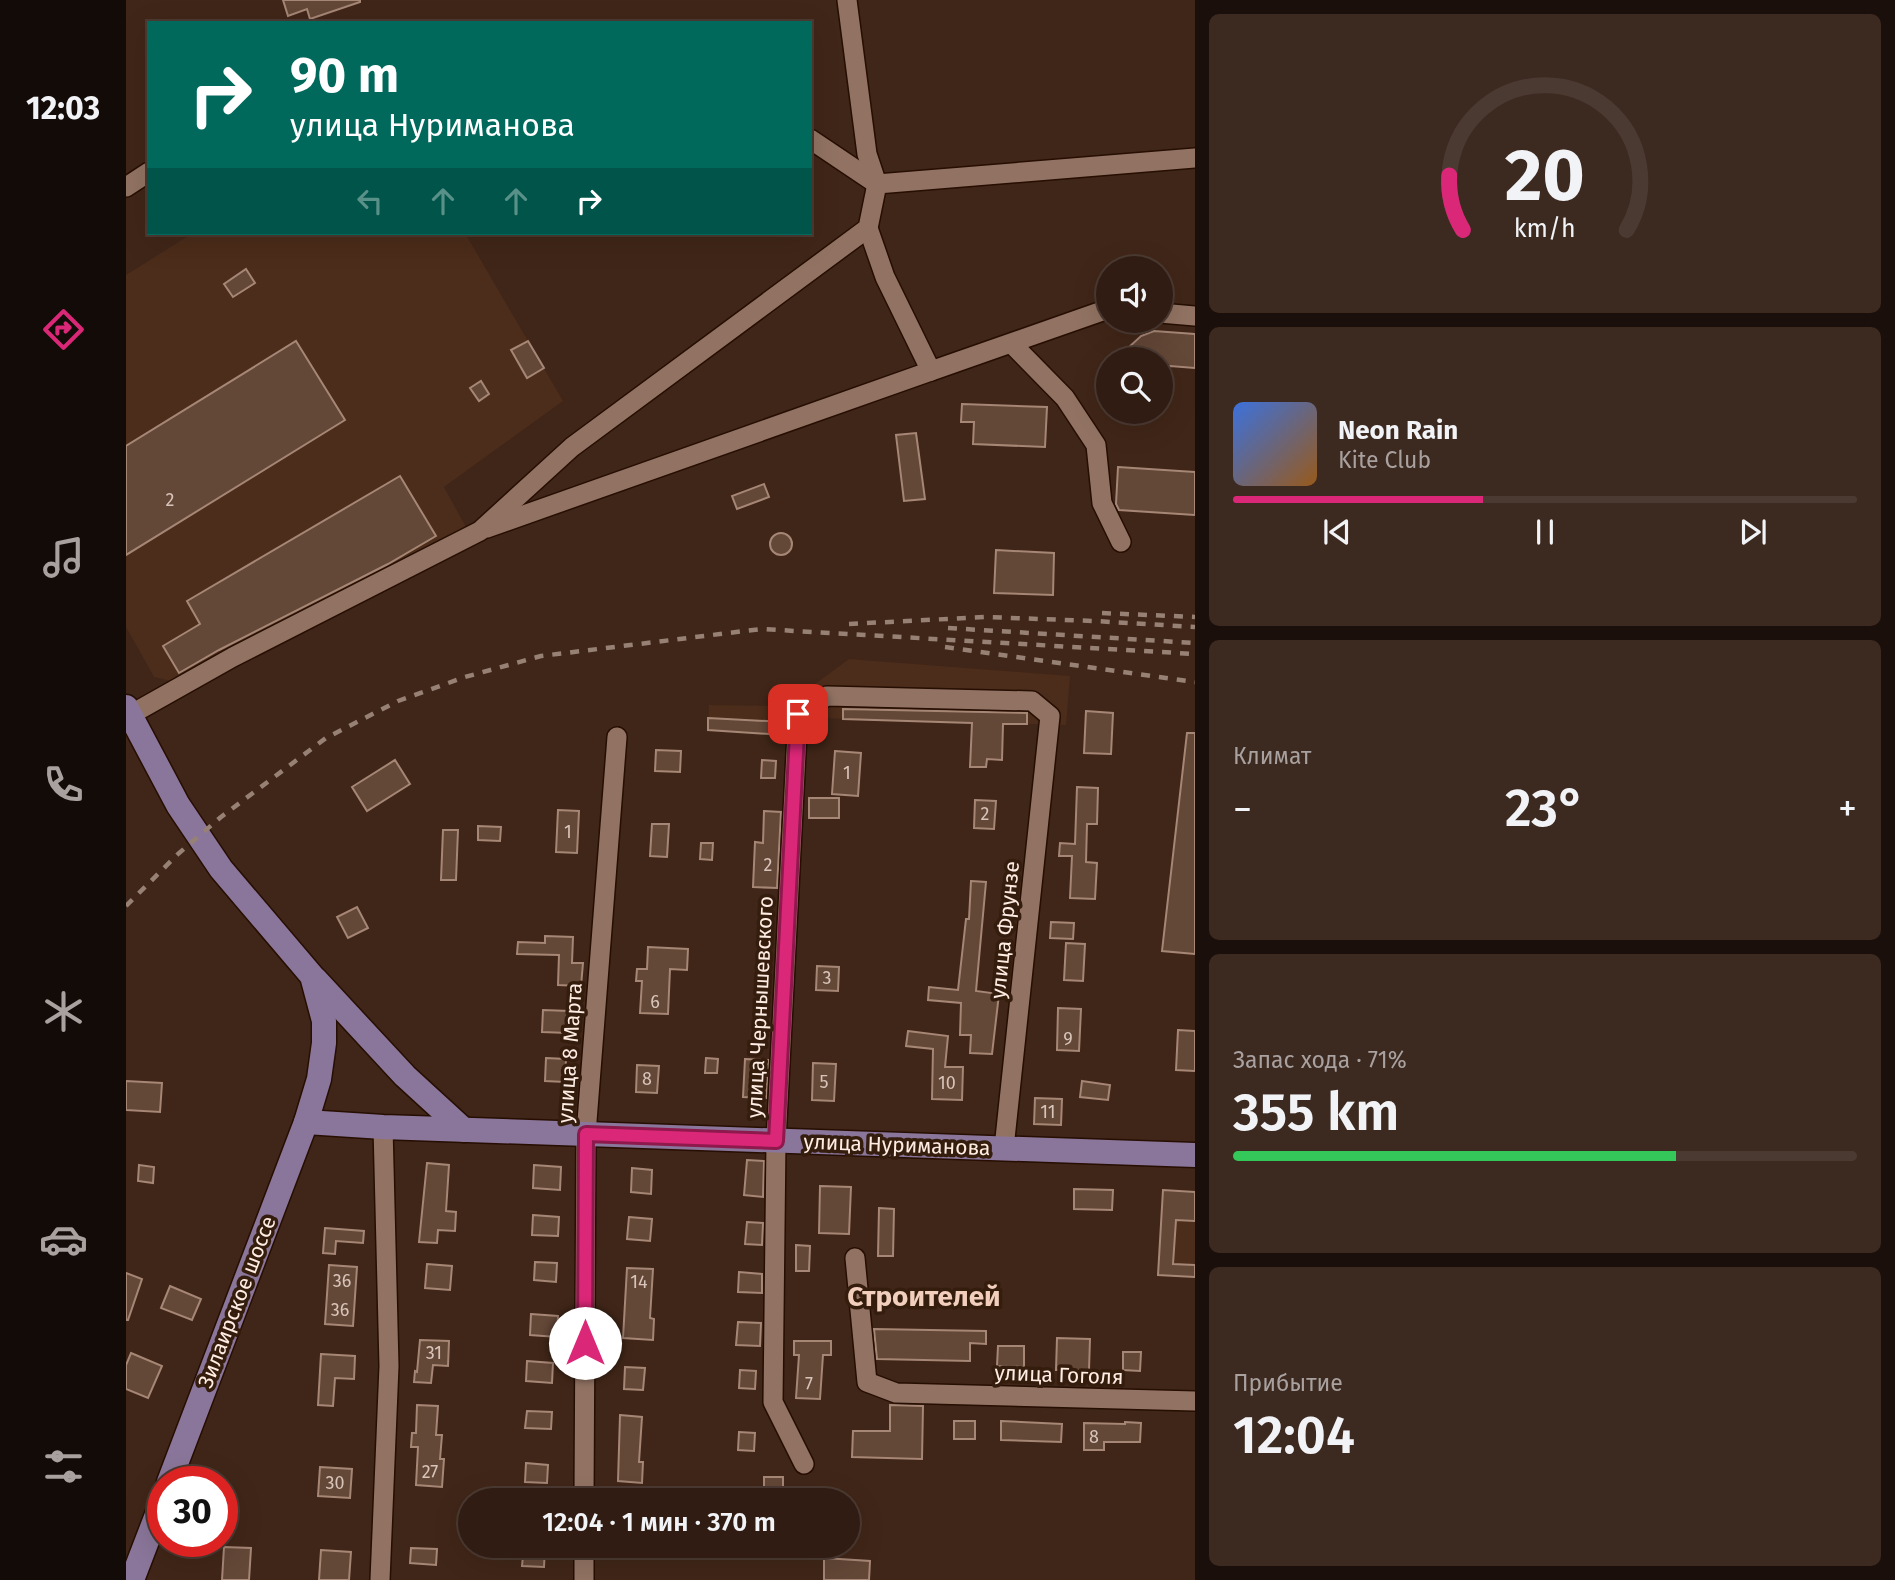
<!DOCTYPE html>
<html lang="ru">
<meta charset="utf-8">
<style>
body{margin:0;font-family:"Fira Sans",sans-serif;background:#3c2920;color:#f1f3f6;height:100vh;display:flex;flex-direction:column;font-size:26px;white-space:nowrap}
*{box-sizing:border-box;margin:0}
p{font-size:23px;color:#a8a19f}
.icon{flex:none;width:38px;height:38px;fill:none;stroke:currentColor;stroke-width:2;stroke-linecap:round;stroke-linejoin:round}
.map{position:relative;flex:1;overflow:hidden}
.details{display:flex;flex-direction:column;gap:14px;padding:14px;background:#1a0f0a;width:700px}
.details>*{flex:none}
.guide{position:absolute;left:21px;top:21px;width:665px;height:214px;border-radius:0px;box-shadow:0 7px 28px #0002,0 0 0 2px #4b3a32;background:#00695c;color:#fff;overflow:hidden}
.controls{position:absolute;left:970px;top:256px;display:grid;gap:14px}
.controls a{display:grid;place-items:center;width:77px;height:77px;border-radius:50%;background:#301c12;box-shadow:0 7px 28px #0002,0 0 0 2px #4b3a32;font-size:35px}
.speed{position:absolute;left:21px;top:1466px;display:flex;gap:14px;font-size:35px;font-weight:700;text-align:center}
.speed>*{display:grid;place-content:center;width:91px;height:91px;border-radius:50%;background:#301c12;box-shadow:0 7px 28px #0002,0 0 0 2px #4b3a32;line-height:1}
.speed .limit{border:10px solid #d22;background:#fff;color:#111}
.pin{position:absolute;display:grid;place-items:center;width:60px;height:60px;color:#fff;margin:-30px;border-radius:14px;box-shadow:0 4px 10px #0006}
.me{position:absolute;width:77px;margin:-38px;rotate:0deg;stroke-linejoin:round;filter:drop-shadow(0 0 5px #0008)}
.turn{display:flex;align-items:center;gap:24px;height:147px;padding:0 28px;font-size:32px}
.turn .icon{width:91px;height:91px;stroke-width:2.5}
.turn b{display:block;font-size:49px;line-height:60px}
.lanes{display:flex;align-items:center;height:66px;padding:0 28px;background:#0003;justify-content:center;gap:35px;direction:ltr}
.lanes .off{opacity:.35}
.big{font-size:52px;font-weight:600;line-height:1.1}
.details .tile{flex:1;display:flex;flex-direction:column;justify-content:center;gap:10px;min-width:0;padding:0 24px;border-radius:10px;background:#3c2920}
.details .dial{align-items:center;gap:0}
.dial svg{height:182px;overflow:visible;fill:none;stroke:#4b3a32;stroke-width:7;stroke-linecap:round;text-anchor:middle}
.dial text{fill:#f1f3f6;stroke:none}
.song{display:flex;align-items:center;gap:21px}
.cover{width:84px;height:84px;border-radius:10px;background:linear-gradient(135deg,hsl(220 70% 55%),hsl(30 70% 35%))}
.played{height:7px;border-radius:4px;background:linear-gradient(90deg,#db2777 40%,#4b3a32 40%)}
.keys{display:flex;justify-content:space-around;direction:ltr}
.heat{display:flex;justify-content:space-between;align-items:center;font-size:38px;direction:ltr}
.charge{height:10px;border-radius:5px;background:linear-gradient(90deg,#34c759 71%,#4b3a32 0)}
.trip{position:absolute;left:332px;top:1488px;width:402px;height:70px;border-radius:35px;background:#301c12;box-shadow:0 7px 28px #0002,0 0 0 2px #4b3a32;font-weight:600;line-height:70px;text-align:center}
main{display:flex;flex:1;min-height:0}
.tabs{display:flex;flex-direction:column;width:126px;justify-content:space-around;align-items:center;background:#130b07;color:#a8a19f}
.tabs .icon{width:49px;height:49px}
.tabs .selected{color:#db2777}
.tabs b{font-size:32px;color:#f1f3f6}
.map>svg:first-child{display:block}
</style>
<main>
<nav class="tabs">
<b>12:03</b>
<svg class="icon selected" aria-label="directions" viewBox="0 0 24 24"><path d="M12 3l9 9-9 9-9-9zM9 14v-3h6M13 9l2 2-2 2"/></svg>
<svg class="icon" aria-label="music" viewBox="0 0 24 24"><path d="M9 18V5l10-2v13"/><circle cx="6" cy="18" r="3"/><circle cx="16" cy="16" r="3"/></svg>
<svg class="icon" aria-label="phone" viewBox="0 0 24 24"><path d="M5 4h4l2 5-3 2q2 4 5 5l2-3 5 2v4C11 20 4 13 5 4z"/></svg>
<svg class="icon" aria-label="climate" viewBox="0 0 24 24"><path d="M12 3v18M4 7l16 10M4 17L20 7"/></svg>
<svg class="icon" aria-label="car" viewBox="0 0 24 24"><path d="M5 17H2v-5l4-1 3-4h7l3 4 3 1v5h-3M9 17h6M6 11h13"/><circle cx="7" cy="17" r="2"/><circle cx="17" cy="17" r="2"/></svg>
<svg class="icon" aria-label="filters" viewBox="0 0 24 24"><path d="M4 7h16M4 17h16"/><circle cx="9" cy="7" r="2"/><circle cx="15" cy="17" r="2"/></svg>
</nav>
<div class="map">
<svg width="1069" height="1580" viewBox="0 0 1069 1580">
<rect width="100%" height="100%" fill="#402618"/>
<g fill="#4c2c1a">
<polygon points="67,233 339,233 437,401 318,487 340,527 50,682 28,677 0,627 0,275"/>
<polygon points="723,659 944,676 940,725 692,718 685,738 582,730 583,705 659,706"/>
<polygon points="1037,1190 1069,1192 1069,1277 1032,1275"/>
</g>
<g fill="#634737" stroke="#a68675" stroke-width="2">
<polygon points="157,0 234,0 234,2 184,19 181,9 162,16"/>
<polygon points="120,269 129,283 107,297 98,284"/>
<polygon points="1028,331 1069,334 1069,368 1044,366 1034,376 1034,359 990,359 1015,336"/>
<polygon points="170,341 219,420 0,555 0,446"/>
<polygon points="402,341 418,368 401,378 385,350"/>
<polygon points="355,381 363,394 353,401 344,388"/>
<polygon points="836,404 921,407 919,447 847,444 848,422 835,422"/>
<polygon points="790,433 799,499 778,501 770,435"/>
<polygon points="992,467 1069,472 1069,515 993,510 990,504"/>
<polygon points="274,476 310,536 262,564 93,650 53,673 37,646 74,624 61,601"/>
<polygon points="638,484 643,497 611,509 606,496"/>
<circle cx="655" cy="544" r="11"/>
<polygon points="870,550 928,553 927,595 868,593"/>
<polygon points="717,709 901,713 901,724 877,724 876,760 861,759 860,767 844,767 846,723 717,719"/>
<polygon points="960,711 987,713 985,754 958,753"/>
<polygon points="582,718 658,722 657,735 582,730"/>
<polygon points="1061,733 1069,733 1069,954 1036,951"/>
<polygon points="530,750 555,751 554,772 529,771"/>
<polygon points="709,751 735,753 732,796 706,794"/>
<polygon points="269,760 284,784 241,811 226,787"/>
<polygon points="636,760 650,761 649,778 635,778"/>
<polygon points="951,787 972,788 971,824 961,824 960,862 971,863 969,899 944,898 946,856 933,856 934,843 949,844"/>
<rect x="683" y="798" width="30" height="20"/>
<polygon points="849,800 870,801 868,829 848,828"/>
<polygon points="432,810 453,811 451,853 430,852"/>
<polygon points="638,811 655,812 651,888 627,887 629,842 637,843"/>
<polygon points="526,824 543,824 541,857 524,856"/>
<polygon points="352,826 375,827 374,841 352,840"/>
<polygon points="317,830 332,830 330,880 315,880"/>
<polygon points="575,843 587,843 586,860 574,859"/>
<polygon points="845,881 860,882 850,991 873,994 866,1054 844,1053 845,1035 834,1035 835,1003 802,1000 803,987 832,990 840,919 843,919"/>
<polygon points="231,907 242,928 222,938 211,917"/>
<polygon points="925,922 948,923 947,939 924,938"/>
<polygon points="419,936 447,937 446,963 457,963 455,986 432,985 433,955 391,954 392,942 419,943"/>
<polygon points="940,943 959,944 957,981 938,980"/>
<polygon points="522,947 562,949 561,970 544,969 542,1014 514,1013 516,981 510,981 511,969 521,969"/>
<polygon points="691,966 713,967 712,991 690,990"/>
<polygon points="932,1008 955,1009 953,1051 931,1050"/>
<polygon points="417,1010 443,1011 442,1033 416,1032"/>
<polygon points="1052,1030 1069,1031 1069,1071 1050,1070"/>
<polygon points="782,1031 822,1036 819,1067 837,1067 836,1100 806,1099 807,1049 780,1046"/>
<polygon points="420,1058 440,1059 439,1082 419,1081"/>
<polygon points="580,1058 592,1059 591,1073 579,1073"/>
<polygon points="619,1059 642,1060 640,1098 617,1097"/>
<polygon points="687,1063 710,1064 708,1101 686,1100"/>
<polygon points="511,1065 533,1066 531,1093 510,1092"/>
<polygon points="0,1081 36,1083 34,1112 0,1110"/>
<polygon points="956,1081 984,1085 982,1100 954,1097"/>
<polygon points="909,1098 936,1099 935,1125 908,1124"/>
<polygon points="621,1160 638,1161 637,1197 618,1195"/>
<polygon points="301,1163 323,1165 320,1211 330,1212 329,1231 312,1230 311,1243 293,1242"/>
<polygon points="13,1165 28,1167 27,1183 12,1181"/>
<polygon points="408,1165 435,1167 434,1190 407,1188"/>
<polygon points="506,1168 526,1170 525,1194 505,1192"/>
<polygon points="694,1186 725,1187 723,1234 693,1233"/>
<polygon points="948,1189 987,1190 986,1210 948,1209"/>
<polygon points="1037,1190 1069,1192 1069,1221 1050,1220 1047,1264 1069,1265 1069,1277 1032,1275"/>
<polygon points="753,1208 768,1209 767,1256 752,1256"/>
<polygon points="407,1215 433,1217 432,1236 406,1235"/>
<polygon points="503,1217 526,1219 524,1241 501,1239"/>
<polygon points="621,1222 637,1223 636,1245 619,1244"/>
<polygon points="199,1228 238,1231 237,1243 210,1241 209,1254 197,1253"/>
<polygon points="670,1245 684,1246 683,1271 670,1271"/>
<polygon points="409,1262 431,1263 430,1282 408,1280"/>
<polygon points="301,1264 326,1266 324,1290 299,1288"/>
<polygon points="203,1265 231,1267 227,1326 199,1324"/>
<polygon points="501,1268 527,1269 524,1318 528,1319 527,1340 497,1338"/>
<polygon points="613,1272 636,1274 636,1293 612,1292"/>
<polygon points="0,1273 16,1279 2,1320 0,1320"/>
<polygon points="44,1286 75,1299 66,1320 35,1308"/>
<polygon points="405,1314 432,1316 431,1337 404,1335"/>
<polygon points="612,1322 635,1323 634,1346 610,1345"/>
<polygon points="748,1329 860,1331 860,1344 844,1343 844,1361 751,1359"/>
<polygon points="931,1338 964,1339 963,1370 930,1370"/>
<polygon points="294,1340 323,1341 322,1366 307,1365 305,1383 288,1382 289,1371 291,1372"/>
<polygon points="668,1341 705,1341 705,1355 697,1355 694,1399 670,1398 673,1355 668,1355"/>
<polygon points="872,1346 898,1346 898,1367 871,1366"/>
<polygon points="997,1352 1015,1352 1014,1371 997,1370"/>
<polygon points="5,1353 36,1366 22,1398 0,1389 0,1365"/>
<polygon points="195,1354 229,1356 228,1379 209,1378 207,1406 192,1405"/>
<polygon points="401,1361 427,1363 426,1383 400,1381"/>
<polygon points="499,1367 519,1368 517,1390 498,1389"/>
<polygon points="614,1370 630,1371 629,1389 613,1388"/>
<polygon points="291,1405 312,1406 310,1435 316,1435 314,1459 318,1459 316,1487 290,1485 292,1447 285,1447 286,1433 290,1433"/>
<polygon points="764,1405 797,1406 796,1459 726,1457 727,1431 764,1431"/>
<polygon points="401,1411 426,1412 425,1429 399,1428"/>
<polygon points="494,1415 516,1417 513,1462 517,1462 516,1483 492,1481"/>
<rect x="828" y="1421" width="21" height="18"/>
<polygon points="875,1421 936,1424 935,1442 875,1440"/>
<polygon points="999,1422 1015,1423 1014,1442 978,1442 978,1450 958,1450 958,1423 999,1424"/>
<polygon points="613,1432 629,1433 628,1451 612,1450"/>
<polygon points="400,1463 422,1465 421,1483 399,1482"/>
<polygon points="194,1467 226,1469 224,1498 192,1496"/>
<polygon points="638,1477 657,1477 657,1495 638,1494"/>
<polygon points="398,1546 419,1547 418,1567 396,1566"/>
<polygon points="98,1547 125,1548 123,1580 96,1580"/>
<polygon points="285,1548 311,1549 310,1565 284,1563"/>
<polygon points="195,1550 225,1552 223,1580 193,1580"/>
<polygon points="698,1558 744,1561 743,1580 698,1580"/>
</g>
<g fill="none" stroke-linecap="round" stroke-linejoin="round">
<defs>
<g id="minor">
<polyline points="721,0 741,154 751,184"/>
<polyline points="684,139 751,184"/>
<polyline points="0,187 23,172"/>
<polyline points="1034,313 1069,316"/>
<polyline points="886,344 939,398 970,445 976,503 995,542"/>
<polyline points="805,371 982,309"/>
<polyline points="361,528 805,371 759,277 742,228"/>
<polyline points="4,715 107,657 354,531 446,447 742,228 751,184 1069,158"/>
<polyline points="729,1258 741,1382 770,1393 1069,1401"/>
<polyline points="678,1464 647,1402 650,1141 672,714 701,696 906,701 924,716 878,1148"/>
<polyline points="458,1500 460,1134 491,737"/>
<polyline points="254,1580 263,1366 257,1127"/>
<polyline points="458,1580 458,1545"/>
</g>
<g id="major">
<polyline points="0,707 52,805 95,869 186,976 198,1021 198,1043 193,1079 180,1122 43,1482"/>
<polyline points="189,979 279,1076 338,1130"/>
<polyline points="180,1122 257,1127 1069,1155"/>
<polyline points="6,1580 37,1499"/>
</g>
</defs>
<use href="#minor" stroke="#260e02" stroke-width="22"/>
<use href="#major" stroke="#260e02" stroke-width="27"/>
<use href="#minor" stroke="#927363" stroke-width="19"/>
<use href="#major" stroke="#8a769a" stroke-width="24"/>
<g stroke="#978175" stroke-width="4.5" stroke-dasharray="9 9" stroke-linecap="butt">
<polyline points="976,613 1069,617"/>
<polyline points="723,624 859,617 969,621 1069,627"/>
<polyline points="822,628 1069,643"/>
<polyline points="819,647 1069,682"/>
<polyline points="0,906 52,854 95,817 200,738 272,701 339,677 415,656 635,629 1069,654"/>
</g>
</g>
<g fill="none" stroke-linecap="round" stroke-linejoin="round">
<defs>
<polyline id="route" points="459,1343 460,1134 650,1141 672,714"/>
</defs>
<use href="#route" stroke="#8e194d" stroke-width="18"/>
<use href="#route" stroke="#db2777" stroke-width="12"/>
</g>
<g text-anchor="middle" stroke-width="7" stroke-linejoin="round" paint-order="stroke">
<g font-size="18" fill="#d8c4b9">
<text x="44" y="506">2</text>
<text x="721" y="779">1</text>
<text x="859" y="820">2</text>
<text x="442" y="838">1</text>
<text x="642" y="871">2</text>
<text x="701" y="984">3</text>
<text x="529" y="1008">6</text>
<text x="942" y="1045">9</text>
<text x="521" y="1085">8</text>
<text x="698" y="1088">5</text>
<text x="821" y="1089">10</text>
<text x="922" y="1118">11</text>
<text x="216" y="1287">36</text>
<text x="513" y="1288">14</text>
<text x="214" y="1316">36</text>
<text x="308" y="1359">31</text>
<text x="683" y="1390">7</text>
<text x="968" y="1443">8</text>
<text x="304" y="1478">27</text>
<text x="209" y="1489">30</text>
</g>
<g font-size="21" fill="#ffede4" stroke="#351d0e">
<text transform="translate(879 930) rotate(-84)" y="7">улица Фрунзе</text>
<text transform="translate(634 1007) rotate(-87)" y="7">улица Чернышевского</text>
<text transform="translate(444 1053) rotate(-86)" y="7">улица 8 Марта</text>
<text transform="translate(771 1145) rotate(2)" y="7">улица Нуриманова</text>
<text transform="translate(111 1302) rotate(-69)" y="7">Зилаирское шоссе</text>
<text transform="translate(933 1375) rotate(2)" y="7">улица Гоголя</text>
</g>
<g font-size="28" font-weight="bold" fill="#f1cfbc" stroke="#351d0e">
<text x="798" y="1306">Строителей</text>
</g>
</g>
</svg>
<div class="controls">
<a><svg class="icon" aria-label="sound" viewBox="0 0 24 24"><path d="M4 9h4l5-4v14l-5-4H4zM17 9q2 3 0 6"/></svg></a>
<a><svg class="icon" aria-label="search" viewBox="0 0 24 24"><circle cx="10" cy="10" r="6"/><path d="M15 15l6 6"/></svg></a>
</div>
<div class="speed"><div class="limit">30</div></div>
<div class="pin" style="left:672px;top:714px;background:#d93025"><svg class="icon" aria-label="arrive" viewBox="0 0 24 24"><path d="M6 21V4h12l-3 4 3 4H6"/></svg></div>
<svg class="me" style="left:459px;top:1343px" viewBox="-20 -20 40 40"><circle r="19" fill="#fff"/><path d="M0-13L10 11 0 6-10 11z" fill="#db2777"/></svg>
<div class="trip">12:04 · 1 мин · 370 m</div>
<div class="guide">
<div class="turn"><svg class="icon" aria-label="right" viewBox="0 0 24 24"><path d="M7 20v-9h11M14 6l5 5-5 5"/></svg><div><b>90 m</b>улица Нуриманова</div></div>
<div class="lanes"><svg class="icon off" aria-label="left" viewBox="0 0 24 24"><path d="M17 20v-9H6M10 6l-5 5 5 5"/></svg><svg class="icon off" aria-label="ahead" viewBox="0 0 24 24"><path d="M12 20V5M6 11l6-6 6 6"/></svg><svg class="icon off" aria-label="ahead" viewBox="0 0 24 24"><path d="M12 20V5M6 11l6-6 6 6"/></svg><svg class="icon" aria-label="right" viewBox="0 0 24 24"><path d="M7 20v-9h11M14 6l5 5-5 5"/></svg></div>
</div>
</div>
<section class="details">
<div class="tile dial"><svg viewBox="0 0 100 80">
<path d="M14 69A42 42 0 1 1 86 69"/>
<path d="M14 69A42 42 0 0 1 8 45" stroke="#db2777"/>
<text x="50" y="56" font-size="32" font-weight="700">20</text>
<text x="50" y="72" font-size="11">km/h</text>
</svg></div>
<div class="tile">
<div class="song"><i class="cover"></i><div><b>Neon Rain</b><p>Kite Club</p></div></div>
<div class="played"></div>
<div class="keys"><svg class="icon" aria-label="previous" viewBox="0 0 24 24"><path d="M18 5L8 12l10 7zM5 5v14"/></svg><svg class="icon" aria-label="pause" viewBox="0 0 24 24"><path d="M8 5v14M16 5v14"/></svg><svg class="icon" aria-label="next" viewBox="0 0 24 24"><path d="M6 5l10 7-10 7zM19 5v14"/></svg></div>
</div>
<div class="tile"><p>Климат</p>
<div class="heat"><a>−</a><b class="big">23°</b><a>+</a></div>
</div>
<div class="tile"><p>Запас хода · 71%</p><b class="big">355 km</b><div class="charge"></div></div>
<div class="tile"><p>Прибытие</p><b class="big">12:04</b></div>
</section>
</main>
